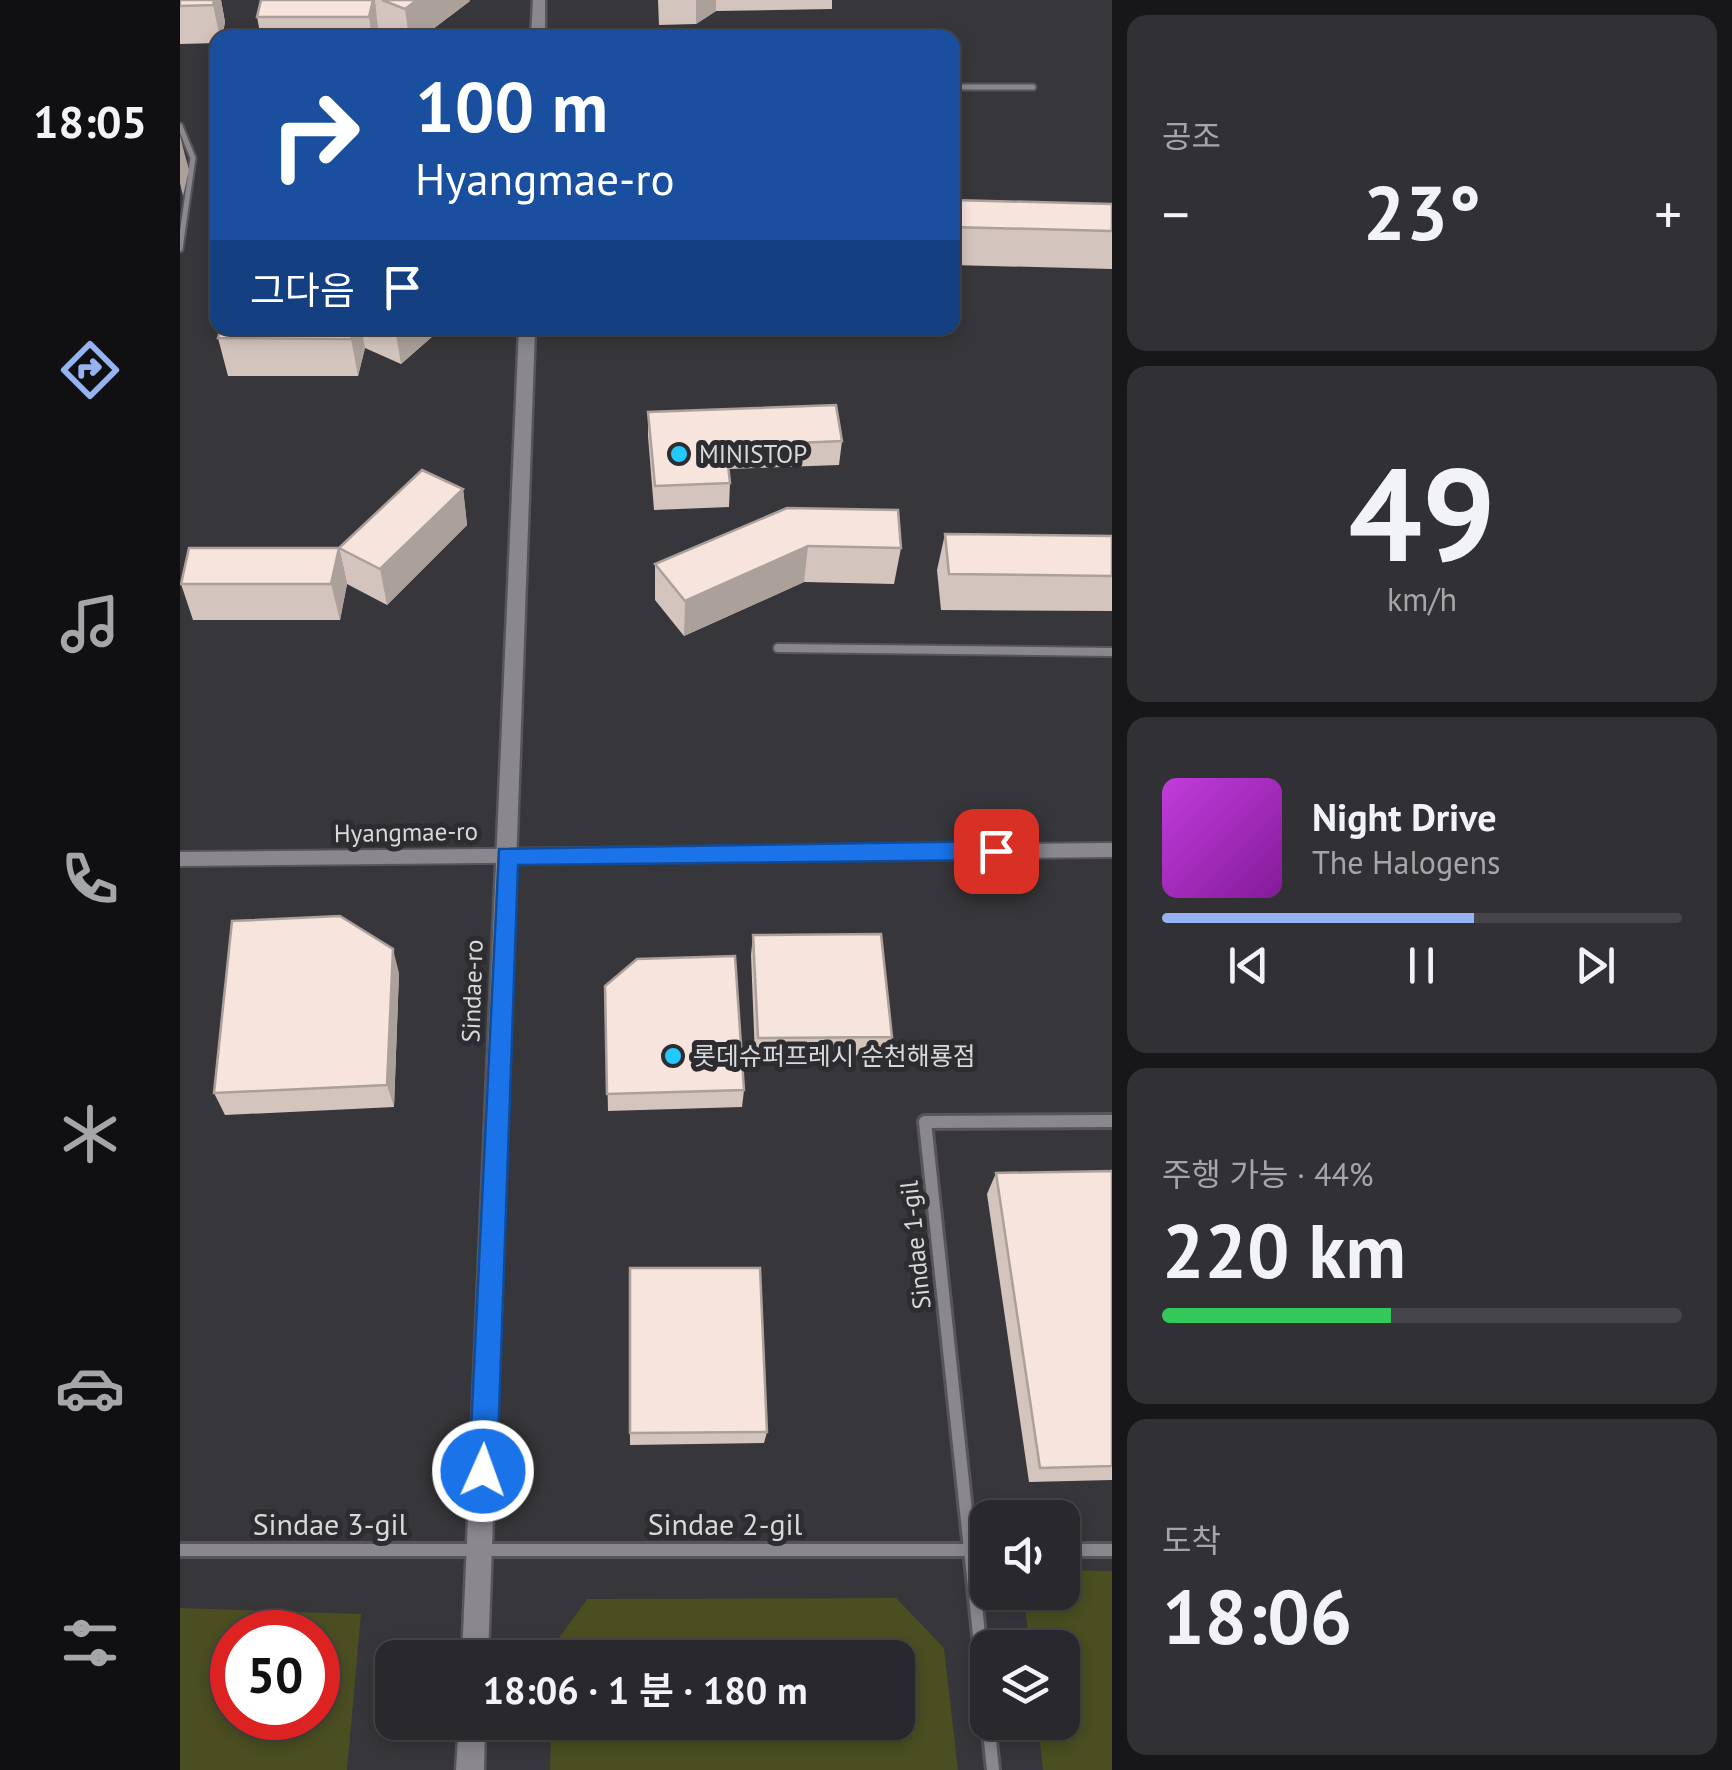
<!DOCTYPE html>
<html lang="ko">
<meta charset="utf-8">
<style>
body{margin:0;font-family:"PT Sans","Noto Sans KR",sans-serif;background:#313034;color:#f1f3f6;height:100vh;display:flex;flex-direction:column;font-size:38px;white-space:nowrap}
*{box-sizing:border-box;margin:0}
p{font-size:32px;color:#a5a6a9}
.icon{flex:none;width:55px;height:55px;fill:none;stroke:currentColor;stroke-width:2;stroke-linecap:round;stroke-linejoin:round}
.map{position:relative;flex:1;overflow:hidden}
.details{display:flex;flex-direction:column;gap:15px;padding:15px;background:#171618;width:620px}
.details>*{flex:none}
.top-card{position:absolute;left:30px;top:30px;width:750px;height:305px;border-radius:20px;box-shadow:0 5px 15px #0003,0 0 0 2px #454448;background:#1a4fa0;color:#fff;overflow:hidden}
.buttons{position:absolute;left:790px;top:1500px;display:grid;gap:20px}
.buttons a{display:grid;place-items:center;width:110px;height:110px;border-radius:20px;background:#29282c;box-shadow:0 5px 15px #0003,0 0 0 2px #454448;font-size:50px}
.speed{position:absolute;left:30px;top:1610px;display:flex;gap:20px;font-size:50px;font-weight:700;text-align:center}
.speed>*{display:grid;place-content:center;width:130px;height:130px;border-radius:50%;background:#29282c;box-shadow:0 5px 15px #0003,0 0 0 2px #454448;line-height:1}
.speed .limit{border:15px solid #d22;background:#fff;color:#111}
.pin{position:absolute;display:grid;place-items:center;width:85px;height:85px;color:#fff;margin:-42px;border-radius:20px;box-shadow:0 5px 15px #0006}
.me{position:absolute;width:110px;margin:-55px;rotate:2deg;stroke-linejoin:round;filter:drop-shadow(0 0 8px #0008)}
.turn{display:flex;align-items:center;gap:35px;height:210px;padding:0 40px;font-size:45px}
.turn .icon{width:130px;height:130px;stroke-width:2.5}
.turn b{display:block;font-size:70px;line-height:85px}
.then{display:flex;align-items:center;height:95px;padding:0 40px;background:#0003;gap:20px;font-size:38px}
.big{font-size:75px;font-weight:600;line-height:1.1}
.details .widget{flex:1;display:flex;flex-direction:column;justify-content:center;gap:15px;min-width:0;padding:0 35px;border-radius:20px;background:#313034}
.details .dial{align-items:center;gap:0}
.dial b{font-size:130px;line-height:1}
.song{display:flex;align-items:center;gap:30px}
.cover{width:120px;height:120px;border-radius:15px;background:linear-gradient(135deg,hsl(290 70% 55%),hsl(290 70% 35%))}
.played{height:10px;border-radius:5px;background:linear-gradient(90deg,#95b2f1 60%,#454448 60%)}
.keys{display:flex;justify-content:space-around;direction:ltr}
.heat{display:flex;justify-content:space-between;align-items:center;font-size:55px;direction:ltr}
.charge{height:15px;border-radius:8px;background:linear-gradient(90deg,#34c759 44%,#454448 0)}
.trip{position:absolute;left:195px;top:1640px;width:540px;height:100px;border-radius:20px;background:#29282c;box-shadow:0 5px 15px #0003,0 0 0 2px #454448;font-weight:600;line-height:100px;text-align:center}
main{display:flex;flex:1;min-height:0}
.tab-bar{display:flex;flex-direction:column;width:180px;justify-content:space-around;align-items:center;background:#101012;color:#a5a6a9}
.tab-bar .icon{width:70px;height:70px}
.tab-bar .current{color:#95b2f1}
.tab-bar b{font-size:45px;color:#f1f3f6}
.map>svg:first-child{display:block}
</style>
<main>
<nav class="tab-bar">
<b>18:05</b>
<svg class="icon current" aria-label="directions" viewBox="0 0 24 24"><path d="M12 3l9 9-9 9-9-9zM9 14v-3h6M13 9l2 2-2 2"/></svg>
<svg class="icon" aria-label="music" viewBox="0 0 24 24"><path d="M9 18V5l10-2v13"/><circle cx="6" cy="18" r="3"/><circle cx="16" cy="16" r="3"/></svg>
<svg class="icon" aria-label="phone" viewBox="0 0 24 24"><path d="M5 4h4l2 5-3 2q2 4 5 5l2-3 5 2v4C11 20 4 13 5 4z"/></svg>
<svg class="icon" aria-label="climate" viewBox="0 0 24 24"><path d="M12 3v18M4 7l16 10M4 17L20 7"/></svg>
<svg class="icon" aria-label="car" viewBox="0 0 24 24"><path d="M5 17H2v-5l4-1 3-4h7l3 4 3 1v5h-3M9 17h6M6 11h13"/><circle cx="7" cy="17" r="2"/><circle cx="17" cy="17" r="2"/></svg>
<svg class="icon" aria-label="filters" viewBox="0 0 24 24"><path d="M4 7h16M4 17h16"/><circle cx="9" cy="7" r="2"/><circle cx="15" cy="17" r="2"/></svg>
</nav>
<div class="map">
<svg width="932" height="1770" viewBox="0 0 932 1770">
<rect width="100%" height="100%" fill="#37363a"/>
<g fill="#4a4e21" fill-rule="evenodd">
<polygon points="883,1570 932,1571 932,1770 863,1770 858,1723 882,1722 882,1648 850,1647 845,1607 858,1593 882,1592"/>
<polygon points="716,1598 764,1648 778,1770 370,1770 371,1723 718,1722 718,1658 373,1657 374,1645 407,1599"/>
<path d="M 0,1608 L 181,1614 L 167,1770 L 0,1770 ZM 138,1632 L 138,1718 L 52,1718 L 52,1632 Z"/>
</g>
<g fill="none" stroke-linecap="round" stroke-linejoin="round">
<defs>
<g id="service-far1">
<polyline points="772,87 853,87"/>
<polyline points="0,126 13,158 0,249"/>
</g>
<polyline id="service" points="598,648 932,652"/>
<g id="minor">
<polyline points="0,1550 808,1550"/>
<polyline points="882,1550 932,1550"/>
<polyline points="808,1720 745,1122 932,1121"/>
<polyline points="808,1722 813,1770"/>
</g>
<polygon id="tertiary" points="932,843 932,857 0,866 0,852"/>
<g id="secondary">
<polygon points="353,0 365,0 365,38 351,38"/>
<polygon points="339,328 355,328 308,1658 282,1658"/>
<polygon points="279,1722 305,1722 304,1770 276,1770"/>
</g>
</defs>
<use href="#service-far1" stroke="#57555a" stroke-width="9"/>
<use href="#service" stroke="#57555a" stroke-width="12"/>
<use href="#minor" stroke="#57555a" stroke-width="18"/>
<use href="#tertiary" stroke="#57555a" stroke-width="4"/>
<use href="#secondary" stroke="#57555a" stroke-width="5"/>
<use href="#service-far1" stroke="#8a888e" stroke-width="5"/>
<use href="#service" stroke="#8a888e" stroke-width="8"/>
<use href="#minor" stroke="#8a888e" stroke-width="12"/>
<use href="#tertiary" fill="#8a888e" fill-rule="evenodd"/>
<use href="#secondary" fill="#8a888e" fill-rule="evenodd"/>
</g>
<g fill="#d4c4be">
<polygon points="0,0 41,0 45,22 42,38 38,38 38,43 0,44"/>
<polygon points="81,0 289,0 290,1 241,38 207,38 199,34 199,38 81,38 77,17"/>
<polygon points="478,0 652,0 652,9 536,11 516,24 479,25"/>
<polygon points="772,200 932,204 932,269 772,265"/>
<polygon points="41,328 262,328 221,364 185,348 178,376 48,376 38,338"/>
<polygon points="468,412 662,441 659,465 548,469 550,483 549,507 474,510 468,436"/>
<polygon points="283,489 287,525 207,605 167,584 159,548"/>
<polygon points="607,508 721,548 714,584 624,582 504,636 475,600 475,564"/>
<polygon points="765,534 932,536 932,611 761,610 757,570"/>
<polygon points="159,548 167,584 160,620 13,620 1,584"/>
<polygon points="573,935 712,1037 707,1055 575,1056 571,955"/>
<polygon points="219,973 214,1107 45,1115 34,1093"/>
<polygon points="425,986 564,1090 562,1107 428,1111"/>
<polygon points="932,1171 932,1480 849,1482 807,1194 816,1173"/>
<polygon points="450,1268 587,1432 584,1443 450,1445"/>
</g>
<g fill="#aca09b">
<polygon points="34,0 41,0 45,22 42,38 40,38 33,5"/>
<polygon points="193,0 195,0 199,38 192,38 189,17"/>
<polygon points="237,0 289,0 290,1 241,38 229,38 225,9"/>
<polygon points="516,0 536,0 536,11 516,24"/>
<polygon points="0,136 9,170 3,196 0,183"/>
<polygon points="174,328 181,328 185,348 178,376 171,339"/>
<polygon points="215,328 262,328 221,364"/>
<polygon points="283,489 287,525 207,605 200,569"/>
<polygon points="628,546 624,582 504,636 505,601"/>
<polygon points="159,548 167,584 160,620 151,584"/>
<polygon points="213,949 219,973 214,1107 207,1085"/>
</g>
<g fill="#f6e4dd" stroke="#aca09b" stroke-width="2.5">
<polygon points="0,0 34,0 33,5 0,6"/>
<polygon points="81,0 193,0 189,17 77,17"/>
<polygon points="202,0 237,0 225,9"/>
<polygon points="772,200 932,204 932,231 772,227"/>
<polygon points="41,328 174,328 171,339 38,338"/>
<polygon points="656,405 662,441 546,446 550,483 475,486 468,412"/>
<polygon points="242,470 283,489 200,569 159,548"/>
<polygon points="607,508 718,510 721,548 628,546 505,601 475,564"/>
<polygon points="765,534 932,536 932,576 769,574"/>
<polygon points="9,548 159,548 151,584 1,584"/>
<polygon points="160,916 213,949 207,1085 34,1093 52,921"/>
<polygon points="701,934 712,1037 578,1038 573,935"/>
<polygon points="555,956 564,1090 427,1094 425,986 457,959"/>
<polygon points="932,1171 932,1466 860,1468 816,1173"/>
<polygon points="450,1268 580,1268 587,1432 450,1433"/>
</g>
<polygon fill="#1a73e8" stroke="#114b97" stroke-width="2.5" points="816,841 827,851 816,860 338,865 317,1471 313,1481 303,1485 293,1481 289,1471 319,849"/>
<g fill="#21c9fd" stroke="#2d2c30" stroke-width="4">
<circle cx="499" cy="454" r="10"/>
<circle cx="493" cy="1056" r="10"/>
</g>
<g text-anchor="middle" stroke-width="10" stroke-linejoin="round" paint-order="stroke">
<g font-size="25" fill="#d9d8db" stroke="#2d2c30" text-anchor="start">
<text x="519" y="463">MINISTOP</text>
<text x="513" y="1065">롯데슈퍼프레시 순천해룡점</text>
</g>
<g font-size="25" fill="#d9d8db" stroke="#2d2c30">
<text transform="translate(226 832) rotate(-1)" y="9">Hyangmae-ro</text>
<text transform="translate(292 991) rotate(-88)" y="9">Sindae-ro</text>
<text transform="translate(735 1245) rotate(-96)" y="9">Sindae 1-gil</text>
</g>
<g font-size="30" fill="#d9d8db" stroke="#2d2c30">
<text x="150" y="1535">Sindae 3-gil</text>
<text x="545" y="1535">Sindae 2-gil</text>
</g>
</g>
</svg>
<div class="buttons">
<a><svg class="icon" aria-label="sound" viewBox="0 0 24 24"><path d="M4 9h4l5-4v14l-5-4H4zM17 9q2 3 0 6"/></svg></a>
<a><svg class="icon" aria-label="layers" viewBox="0 0 24 24"><path d="M12 4l9 5-9 5-9-5zM3 14l9 5 9-5"/></svg></a>
</div>
<div class="speed"><div class="limit">50</div></div>
<div class="pin" style="left:816px;top:851px;background:#d93025"><svg class="icon" aria-label="arrive" viewBox="0 0 24 24"><path d="M6 21V4h12l-3 4 3 4H6"/></svg></div>
<svg class="me" style="left:303px;top:1471px" viewBox="-20 -20 40 40"><circle r="17" fill="#1a73e8" stroke="#fff" stroke-width="3"/><path d="M0-11L8 9 0 5-8 9z" fill="#fff"/></svg>
<div class="trip">18:06 · 1 분 · 180 m</div>
<div class="top-card">
<div class="turn"><svg class="icon" aria-label="right" viewBox="0 0 24 24"><path d="M7 20v-9h11M14 6l5 5-5 5"/></svg><div><b>100 m</b>Hyangmae-ro</div></div>
<div class="then">그다음<svg class="icon" aria-label="arrive" viewBox="0 0 24 24"><path d="M6 21V4h12l-3 4 3 4H6"/></svg></div>
</div>
</div>
<section class="details">
<div class="widget"><p>공조</p>
<div class="heat"><a>−</a><b class="big">23°</b><a>+</a></div>
</div>
<div class="widget dial"><b>49</b><p>km/h</p></div>
<div class="widget">
<div class="song"><i class="cover"></i><div><b>Night Drive</b><p>The Halogens</p></div></div>
<div class="played"></div>
<div class="keys"><svg class="icon" aria-label="previous" viewBox="0 0 24 24"><path d="M18 5L8 12l10 7zM5 5v14"/></svg><svg class="icon" aria-label="pause" viewBox="0 0 24 24"><path d="M8 5v14M16 5v14"/></svg><svg class="icon" aria-label="next" viewBox="0 0 24 24"><path d="M6 5l10 7-10 7zM19 5v14"/></svg></div>
</div>
<div class="widget"><p>주행 가능 · 44%</p><b class="big">220 km</b><div class="charge"></div></div>
<div class="widget"><p>도착</p><b class="big">18:06</b></div>
</section>
</main>
